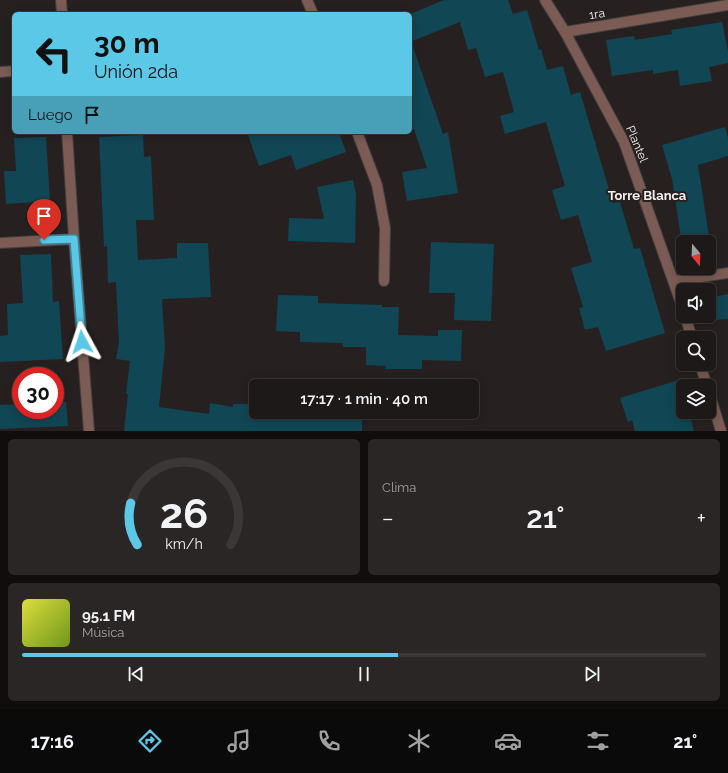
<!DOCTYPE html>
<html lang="es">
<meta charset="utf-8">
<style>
body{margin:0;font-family:Raleway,sans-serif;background:#292625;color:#f1f3f6;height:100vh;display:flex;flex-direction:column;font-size:15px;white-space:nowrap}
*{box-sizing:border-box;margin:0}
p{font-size:13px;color:#a0a0a2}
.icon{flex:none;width:22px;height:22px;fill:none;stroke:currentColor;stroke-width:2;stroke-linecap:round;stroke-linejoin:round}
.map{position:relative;height:431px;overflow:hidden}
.sheet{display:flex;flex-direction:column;gap:8px;padding:8px;background:#0f0e0d;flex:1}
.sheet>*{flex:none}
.top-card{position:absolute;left:12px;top:12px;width:400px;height:122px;border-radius:6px;box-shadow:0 2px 10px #0003,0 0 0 1px #3a3837;background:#5bc8e7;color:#111;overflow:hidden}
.needle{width:26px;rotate:161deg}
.tools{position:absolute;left:676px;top:235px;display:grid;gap:8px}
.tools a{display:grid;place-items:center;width:40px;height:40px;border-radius:6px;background:#1c1918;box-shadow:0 2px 10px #0003,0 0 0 1px #3a3837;font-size:20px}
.speed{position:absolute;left:12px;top:367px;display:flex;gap:8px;font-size:20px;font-weight:700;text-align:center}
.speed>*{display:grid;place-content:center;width:52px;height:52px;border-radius:50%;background:#1c1918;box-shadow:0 2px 10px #0003,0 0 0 1px #3a3837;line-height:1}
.speed .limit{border:6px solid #d22;background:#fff;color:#111}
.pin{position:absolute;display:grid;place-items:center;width:34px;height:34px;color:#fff;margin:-41px -17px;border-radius:50% 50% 50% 0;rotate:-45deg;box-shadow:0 0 4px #0007}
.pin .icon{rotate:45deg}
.me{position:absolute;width:44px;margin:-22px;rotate:355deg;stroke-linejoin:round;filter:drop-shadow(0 0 3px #0008)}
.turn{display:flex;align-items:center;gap:14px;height:84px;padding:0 16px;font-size:18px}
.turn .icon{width:52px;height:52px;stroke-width:2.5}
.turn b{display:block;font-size:28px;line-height:34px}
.then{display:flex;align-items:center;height:38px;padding:0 16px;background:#0003;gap:8px;font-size:15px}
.big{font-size:30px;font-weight:600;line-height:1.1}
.sheet .widget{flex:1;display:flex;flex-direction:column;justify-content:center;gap:6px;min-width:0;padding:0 14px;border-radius:6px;background:#292625}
.sheet .dial{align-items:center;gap:0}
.dial svg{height:104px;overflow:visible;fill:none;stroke:#3a3837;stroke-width:7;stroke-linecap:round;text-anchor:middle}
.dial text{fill:#f1f3f6;stroke:none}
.song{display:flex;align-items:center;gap:12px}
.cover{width:48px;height:48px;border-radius:6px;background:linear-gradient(135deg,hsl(60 70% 55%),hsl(80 70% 35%))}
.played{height:4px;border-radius:2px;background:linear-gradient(90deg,#5bc8e7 55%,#3a3837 55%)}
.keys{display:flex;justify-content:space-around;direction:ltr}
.heat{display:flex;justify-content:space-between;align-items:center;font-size:22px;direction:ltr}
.sheet .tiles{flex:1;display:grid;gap:8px;grid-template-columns:1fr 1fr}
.widget:last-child{grid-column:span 2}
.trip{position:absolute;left:249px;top:379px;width:230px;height:40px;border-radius:6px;background:#1c1918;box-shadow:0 2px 10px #0003,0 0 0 1px #3a3837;font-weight:600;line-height:40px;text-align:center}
.tabs{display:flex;height:64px;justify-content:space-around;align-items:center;background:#0b0a0a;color:#a0a0a2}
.tabs .icon{width:28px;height:28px}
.tabs .selected{color:#5bc8e7}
.tabs b{font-size:18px;color:#f1f3f6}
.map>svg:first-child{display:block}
</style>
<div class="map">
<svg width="728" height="431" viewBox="0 0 728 431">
<rect width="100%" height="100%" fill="#262120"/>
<g fill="#114654">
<polygon points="444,0 508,0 513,14 527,10 539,50 541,49 547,70 563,66 571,95 580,92 613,203 620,202 634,249 640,248 665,333 606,351 598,327 585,330 579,308 583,307 571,268 592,262 578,215 561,220 552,190 565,186 546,122 505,134 500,116 514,112 503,72 485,77 476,48 468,50 460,22 410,42 410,14"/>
<polygon points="722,22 728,51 728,63 709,67 712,81 680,86 678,70 653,74 653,70 612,76 606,40 634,36 635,40 672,34 671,30"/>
<polygon points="413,47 443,134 448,132 458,193 407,201 402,172 427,168 414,129 410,130 410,48"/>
<polygon points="725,127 728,138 728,156 698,165 712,256 709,256 709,242 683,242 683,251 672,179 662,145"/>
<polygon points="247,132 339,132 346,152 296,170 291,155 259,166"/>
<polygon points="143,135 144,157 151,156 154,220 136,220 138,260 177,258 177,243 208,243 211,297 162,299 165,348 159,407 209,414 210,403 233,407 233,404 256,404 256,412 362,412 362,431 124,431 128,394 126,394 130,361 116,359 119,343 116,282 108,283 107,246 104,247 99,137"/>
<polygon points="46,137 50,201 6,204 4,171 16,171 14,138"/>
<polygon points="353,180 356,194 355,243 288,241 289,218 324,219 317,187"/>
<polygon points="431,242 494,244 491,321 454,320 455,293 429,293"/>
<polygon points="51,254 53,302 59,301 63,359 0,362 0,336 8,335 7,304 23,303 20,255"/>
<polygon points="728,294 728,319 694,321 693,316 709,316 709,298"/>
<polygon points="278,295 318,296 318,303 382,305 382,307 399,307 398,335 438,336 438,330 462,330 461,361 422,360 422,369 385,369 386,366 366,365 366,347 343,347 343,343 300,342 300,332 276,331"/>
<polygon points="679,380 683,392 683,412 689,412 694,431 635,431 632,420 628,422 620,398"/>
<polygon points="55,402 66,402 68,426 0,429 0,405 21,404 21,410 55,410"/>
</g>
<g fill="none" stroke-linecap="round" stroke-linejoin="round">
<defs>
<g id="minor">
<polyline points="61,0 62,14"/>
<polyline points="307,0 313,14"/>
<polyline points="545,0 565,32 624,142 683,309"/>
<polyline points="565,32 728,5"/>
<polyline points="0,72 14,71"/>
<polyline points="67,132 74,239 89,431"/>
<polyline points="357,132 377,185 385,228 384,281"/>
<polyline points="0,243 74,239"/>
<polyline points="674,281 728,273"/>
<polyline points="685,316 692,338"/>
<polyline points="700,364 707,386"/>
<polyline points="709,392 721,431"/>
</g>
</defs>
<use href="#minor" stroke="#433e3d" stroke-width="12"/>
<use href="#minor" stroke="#7b5b53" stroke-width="10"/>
</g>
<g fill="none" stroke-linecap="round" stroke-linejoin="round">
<defs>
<polyline id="route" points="44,240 74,239 82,342"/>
</defs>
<use href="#route" stroke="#3b8296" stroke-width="10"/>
<use href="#route" stroke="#5bc8e7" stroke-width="7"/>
</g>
<g text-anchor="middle" stroke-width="4" stroke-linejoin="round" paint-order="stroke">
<g font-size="12" fill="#f4f0ef" stroke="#262120">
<text transform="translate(597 14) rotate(-9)" y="4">1ra</text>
<text transform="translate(637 144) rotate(67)" y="4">Plantel</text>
</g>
<g font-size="13" font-weight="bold" fill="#f4f0ef" stroke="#262120">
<text x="647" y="200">Torre Blanca</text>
</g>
</g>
</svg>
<div class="tools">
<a><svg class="needle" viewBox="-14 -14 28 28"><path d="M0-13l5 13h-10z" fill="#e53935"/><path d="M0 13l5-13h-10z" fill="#a0a0a2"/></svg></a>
<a><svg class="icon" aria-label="sound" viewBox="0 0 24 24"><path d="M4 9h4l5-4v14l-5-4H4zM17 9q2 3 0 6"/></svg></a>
<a><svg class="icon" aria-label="search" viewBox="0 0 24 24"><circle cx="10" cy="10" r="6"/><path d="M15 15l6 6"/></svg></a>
<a><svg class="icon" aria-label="layers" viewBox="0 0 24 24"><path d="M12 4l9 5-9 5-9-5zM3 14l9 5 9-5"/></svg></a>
</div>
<div class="speed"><div class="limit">30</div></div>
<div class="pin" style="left:44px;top:240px;background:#d93025"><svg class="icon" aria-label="arrive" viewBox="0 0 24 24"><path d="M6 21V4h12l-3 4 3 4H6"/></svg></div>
<svg class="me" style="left:82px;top:342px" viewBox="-20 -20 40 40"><path d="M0-17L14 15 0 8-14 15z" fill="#5bc8e7" stroke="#fff" stroke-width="4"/></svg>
<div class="trip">17:17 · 1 min · 40 m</div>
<div class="top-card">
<div class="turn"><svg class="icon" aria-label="left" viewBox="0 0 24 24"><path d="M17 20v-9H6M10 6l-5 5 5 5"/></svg><div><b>30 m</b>Unión 2da</div></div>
<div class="then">Luego<svg class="icon" aria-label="arrive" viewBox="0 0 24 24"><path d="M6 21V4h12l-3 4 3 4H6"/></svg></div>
</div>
</div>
<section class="sheet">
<div class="tiles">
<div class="widget dial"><svg viewBox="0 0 100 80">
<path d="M14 69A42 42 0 1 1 86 69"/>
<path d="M14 69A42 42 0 0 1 9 37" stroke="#5bc8e7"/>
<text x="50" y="56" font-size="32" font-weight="700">26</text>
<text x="50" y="72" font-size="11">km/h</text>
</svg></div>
<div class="widget"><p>Clima</p>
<div class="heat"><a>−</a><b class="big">21°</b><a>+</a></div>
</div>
<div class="widget">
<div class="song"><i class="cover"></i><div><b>95.1 FM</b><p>Música</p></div></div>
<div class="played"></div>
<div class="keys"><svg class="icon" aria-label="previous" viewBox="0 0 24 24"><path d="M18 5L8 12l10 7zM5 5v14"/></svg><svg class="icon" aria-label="pause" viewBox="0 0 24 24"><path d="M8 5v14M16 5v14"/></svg><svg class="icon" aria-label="next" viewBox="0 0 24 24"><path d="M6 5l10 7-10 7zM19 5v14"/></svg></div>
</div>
</div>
</section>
<nav class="tabs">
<b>17:16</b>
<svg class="icon selected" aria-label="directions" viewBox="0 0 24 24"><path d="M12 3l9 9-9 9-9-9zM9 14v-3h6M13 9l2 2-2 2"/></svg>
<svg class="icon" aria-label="music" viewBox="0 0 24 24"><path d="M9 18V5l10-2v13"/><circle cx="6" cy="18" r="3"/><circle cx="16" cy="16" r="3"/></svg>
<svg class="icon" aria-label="phone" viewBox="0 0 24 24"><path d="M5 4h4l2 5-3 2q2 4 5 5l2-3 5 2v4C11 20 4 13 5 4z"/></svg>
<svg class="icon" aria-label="climate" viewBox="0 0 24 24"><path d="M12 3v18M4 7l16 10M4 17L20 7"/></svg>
<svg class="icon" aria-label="car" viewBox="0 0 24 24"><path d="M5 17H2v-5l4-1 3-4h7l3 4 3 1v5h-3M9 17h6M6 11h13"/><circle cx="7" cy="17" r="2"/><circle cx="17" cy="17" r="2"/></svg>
<svg class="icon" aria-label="filters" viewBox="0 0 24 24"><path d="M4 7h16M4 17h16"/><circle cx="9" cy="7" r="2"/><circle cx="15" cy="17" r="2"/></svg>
<b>21°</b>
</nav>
